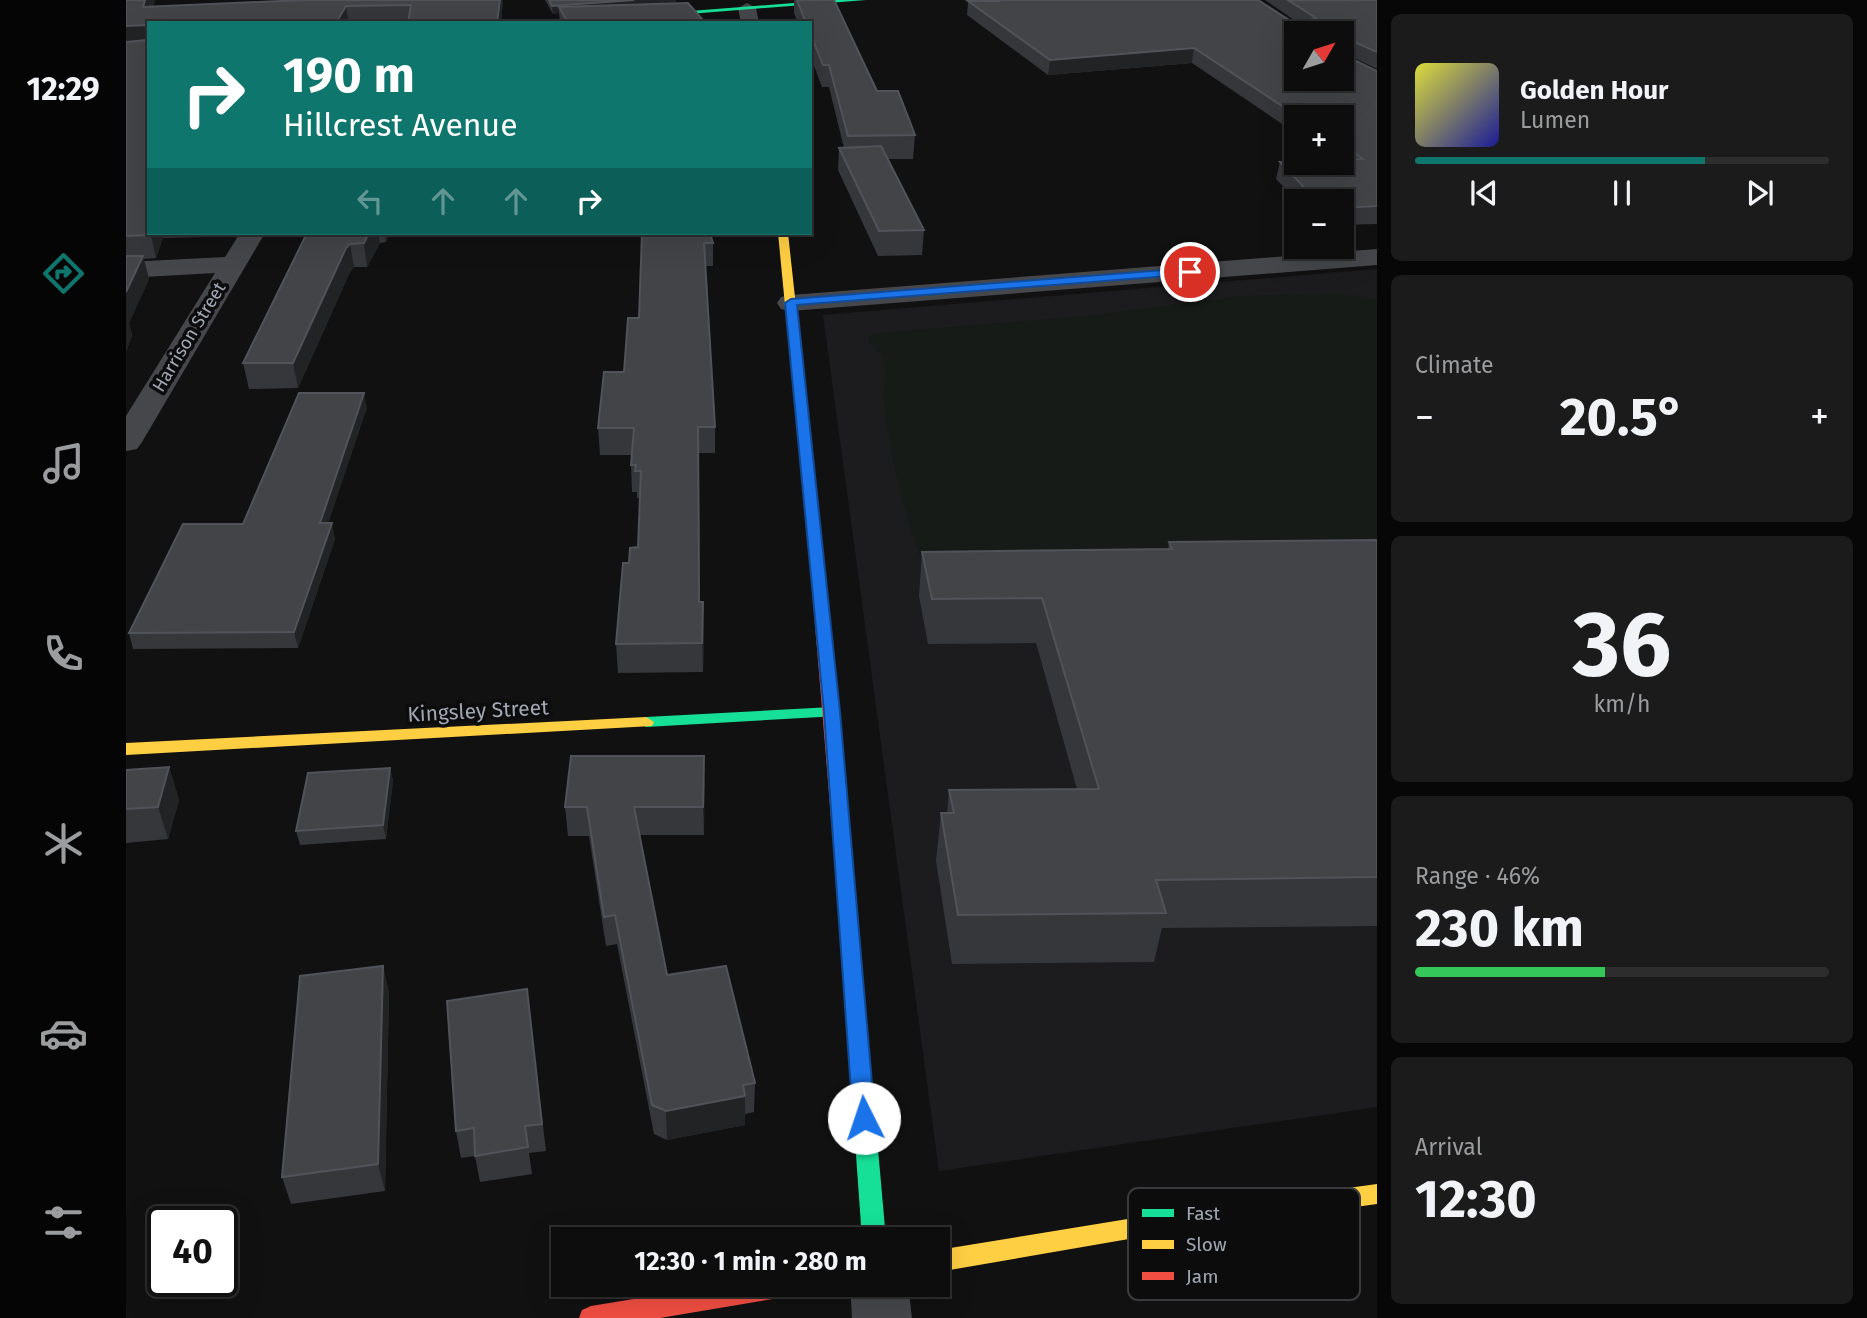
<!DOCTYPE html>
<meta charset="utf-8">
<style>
body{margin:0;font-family:"Fira Sans",sans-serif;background:#1b1b1c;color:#f1f3f6;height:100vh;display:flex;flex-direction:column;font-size:26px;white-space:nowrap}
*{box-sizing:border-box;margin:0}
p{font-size:23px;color:#9a9c9e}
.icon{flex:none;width:38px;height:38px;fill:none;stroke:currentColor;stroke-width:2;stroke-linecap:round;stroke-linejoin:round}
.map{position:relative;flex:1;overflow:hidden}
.drawer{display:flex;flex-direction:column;gap:14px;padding:14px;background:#070708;width:490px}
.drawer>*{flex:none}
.guide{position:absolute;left:21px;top:21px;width:665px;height:214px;border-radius:0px;box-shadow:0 7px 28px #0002,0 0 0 2px #2d2d2e;background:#0f766e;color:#fff;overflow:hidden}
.needle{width:46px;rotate:51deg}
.tools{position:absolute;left:1158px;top:21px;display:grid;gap:14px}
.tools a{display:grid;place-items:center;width:70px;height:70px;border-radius:0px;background:#0d0d0e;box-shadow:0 7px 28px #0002,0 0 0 2px #2d2d2e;font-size:35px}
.speed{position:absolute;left:21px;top:1206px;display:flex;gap:14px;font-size:35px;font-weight:700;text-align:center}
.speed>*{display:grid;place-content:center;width:91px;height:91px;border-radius:50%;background:#0d0d0e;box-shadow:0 7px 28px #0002,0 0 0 2px #2d2d2e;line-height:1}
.speed .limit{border:4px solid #111;border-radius:10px;background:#fff;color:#111}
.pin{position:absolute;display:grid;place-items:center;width:60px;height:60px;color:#fff;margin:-30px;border:4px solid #fff;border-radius:50%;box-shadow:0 2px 7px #0007}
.me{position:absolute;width:77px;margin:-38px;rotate:356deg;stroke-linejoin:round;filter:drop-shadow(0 0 5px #0008)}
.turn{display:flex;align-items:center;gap:24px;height:147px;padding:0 21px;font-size:32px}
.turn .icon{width:91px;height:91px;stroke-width:2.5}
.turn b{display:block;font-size:49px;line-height:60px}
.lanes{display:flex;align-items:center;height:66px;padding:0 21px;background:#0003;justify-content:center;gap:35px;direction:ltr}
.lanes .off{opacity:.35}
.big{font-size:52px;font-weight:700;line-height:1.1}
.drawer .tile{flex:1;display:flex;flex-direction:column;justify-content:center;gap:10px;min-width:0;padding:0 24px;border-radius:10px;background:#1b1b1c}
.drawer .dial{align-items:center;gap:0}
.dial b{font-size:91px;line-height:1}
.song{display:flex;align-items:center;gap:21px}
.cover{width:84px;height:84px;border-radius:10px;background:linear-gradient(135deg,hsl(60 70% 55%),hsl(240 70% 35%))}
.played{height:7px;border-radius:4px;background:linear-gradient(90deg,#0f766e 70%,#2d2d2e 70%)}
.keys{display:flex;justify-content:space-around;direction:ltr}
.heat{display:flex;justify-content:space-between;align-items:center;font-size:38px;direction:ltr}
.charge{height:10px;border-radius:5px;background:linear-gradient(90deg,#34c759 46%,#2d2d2e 0)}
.trip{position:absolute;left:425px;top:1227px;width:399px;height:70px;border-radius:0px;background:#0d0d0e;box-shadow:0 7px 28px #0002,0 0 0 2px #2d2d2e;font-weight:700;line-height:70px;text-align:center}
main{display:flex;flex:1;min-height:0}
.menu{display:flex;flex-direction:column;width:126px;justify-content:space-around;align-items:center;background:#050506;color:#9a9c9e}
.menu .icon{width:49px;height:49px}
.menu .active{color:#0f766e}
.menu b{font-size:32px;color:#f1f3f6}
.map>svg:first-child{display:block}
</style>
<main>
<nav class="menu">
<b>12:29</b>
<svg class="icon active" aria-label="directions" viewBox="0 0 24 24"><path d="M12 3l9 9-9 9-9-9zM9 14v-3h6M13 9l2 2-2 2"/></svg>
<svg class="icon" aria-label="music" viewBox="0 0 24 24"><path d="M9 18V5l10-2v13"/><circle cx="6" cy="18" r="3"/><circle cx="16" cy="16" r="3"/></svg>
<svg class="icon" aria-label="phone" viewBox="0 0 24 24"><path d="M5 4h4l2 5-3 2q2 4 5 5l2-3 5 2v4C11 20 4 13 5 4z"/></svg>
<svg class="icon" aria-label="climate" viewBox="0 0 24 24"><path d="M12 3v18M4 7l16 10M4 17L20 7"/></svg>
<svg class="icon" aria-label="car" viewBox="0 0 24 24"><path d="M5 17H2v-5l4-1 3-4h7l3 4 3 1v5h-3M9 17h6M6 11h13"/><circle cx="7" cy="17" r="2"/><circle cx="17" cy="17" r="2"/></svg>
<svg class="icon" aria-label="filters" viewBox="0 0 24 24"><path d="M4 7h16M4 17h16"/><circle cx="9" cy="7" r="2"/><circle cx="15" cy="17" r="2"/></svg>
</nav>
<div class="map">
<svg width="1251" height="1318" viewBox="0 0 1251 1318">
<rect width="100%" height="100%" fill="#111112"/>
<polygon fill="#1c1c1e" points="1251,269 1251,1107 813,1171 697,315"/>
<path fill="#161b17" d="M 1214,293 L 1251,299 L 1251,555 L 819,568 L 793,554 C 776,505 764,454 758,402 C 756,387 762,377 757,360 C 755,351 745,347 742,338 L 749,333 L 960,316 L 1114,296 Z"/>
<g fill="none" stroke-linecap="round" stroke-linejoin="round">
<g fill="#46474a" fill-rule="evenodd">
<polygon points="621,3 630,8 633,23 615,23 612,8"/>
<polygon points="114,233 139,233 16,442 11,449 0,451 0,416 89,273 0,278 0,262 99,257"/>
<polygon points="1251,249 1251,265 665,311 655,309 651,303 655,297 665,295"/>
<polygon points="724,1284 782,1284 786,1318 726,1318"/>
</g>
<g fill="#16e098" fill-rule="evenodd">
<polygon points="706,0 740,0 450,23 411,23"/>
<polygon points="706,707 712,708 714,712 712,716 520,727 512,722 520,717"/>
<polygon points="721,895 728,897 730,902 760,1239 736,1239 712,902 714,897"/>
</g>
<g fill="#ffcf43" fill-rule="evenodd">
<polygon points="652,233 662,233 698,564 691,568 684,564"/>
<polygon points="520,717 528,722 526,726 0,755 0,743"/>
<polygon points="1251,1184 1251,1204 1026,1235 812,1272 812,1250 1026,1215"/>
</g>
<g fill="#f24e42" fill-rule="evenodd">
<polygon points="691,560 698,564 730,902 728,907 721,909 714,907 712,902 684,564"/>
<polygon points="599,1284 682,1284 678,1292 670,1295 534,1318 453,1318 456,1310 465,1306"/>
</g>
</g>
<g fill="#36373b">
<polygon points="0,0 29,0 27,6 377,0 375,23 23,23 23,233 83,233 80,237 37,238 30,258 18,259 23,279 3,323 6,335 0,352"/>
<polygon points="419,0 550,0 550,3 576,23 434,23 433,13 427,14"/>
<polygon points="668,0 708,0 751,91 789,135 787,159 761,159 798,230 796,255 752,256 712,170 713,148 718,148 703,87 696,87 684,55 684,23 672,23 668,13"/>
<polygon points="854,0 1132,0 1171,25 1174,24 1139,0 1251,0 1251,69 1218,53 1218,55 1251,71 1251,224 1216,225 1216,201 1171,201 1150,179 1154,162 1216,163 1216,117 1171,117 1171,134 1066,63 922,75 841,15 842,1 855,1"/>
<polygon points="181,233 264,233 260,242 254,243 241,267 228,267 224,272 172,388 123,389 117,363"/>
<polygon points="516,233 587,243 587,266 579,266 589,427 589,453 573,453 574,602 577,602 578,630 577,672 492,673 490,644 503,563 512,547 514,498 511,498 511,492 506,492 505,465 506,455 474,455 472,428 498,372 513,318"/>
<polygon points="241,407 202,523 209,539 172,648 7,649 3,633"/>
<polygon points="1251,540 1251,926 1036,928 1028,962 826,964 810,861 815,813 821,813 823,790 951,789 910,643 802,644 793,596 796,552 1042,549 1043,542"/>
<polygon points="578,756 578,835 514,835 541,975 629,1083 628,1112 619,1114 619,1125 541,1140 528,1134 491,944 480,946 463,836 442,836 439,807"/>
<polygon points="43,767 53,800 42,839 0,843 0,770"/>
<polygon points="264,768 267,781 260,839 174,845 170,831"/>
<polygon points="257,966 263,993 259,1191 165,1204 156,1177"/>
<polygon points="404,1016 420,1151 403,1153 406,1174 354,1182 349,1156 335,1158 330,1131"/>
</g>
<g fill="#222325">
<polygon points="19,0 29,0 22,25 17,7"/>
<polygon points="374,0 377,0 375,23 371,23"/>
<polygon points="508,0 550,0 550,5 433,7 433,13 427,14 426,6"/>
<polygon points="220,6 223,23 210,23"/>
<polygon points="576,19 576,23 566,23 566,20"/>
<polygon points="21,25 23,43 0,45 0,26"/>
<polygon points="1068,48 1066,63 922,75 924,60"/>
<polygon points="25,233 36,233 37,238 30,258 25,235"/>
<polygon points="243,233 252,233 254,243 241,267 238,243"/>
<polygon points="259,233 264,233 260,242"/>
<polygon points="224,244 228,267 224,272 172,388 167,363 220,248"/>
<polygon points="17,256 23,279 3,323 6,335 0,352 0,292"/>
<polygon points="238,393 241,407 197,539 194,523"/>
<polygon points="206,523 209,539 172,648 168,632"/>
<polygon points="577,602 578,630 577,672 576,643"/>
<polygon points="578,756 579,784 578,835 577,807"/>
<polygon points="43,767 53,800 42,839 32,807"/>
<polygon points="264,768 267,781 260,839 257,825"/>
<polygon points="257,966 263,993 259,1191 252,1164"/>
<polygon points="619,1096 619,1125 541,1140 540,1111"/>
</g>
<g fill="#424448" stroke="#505359" stroke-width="2" fill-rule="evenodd">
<polygon points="0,0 19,0 17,7 177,0 374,0 371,23 282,23 285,5 220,6 210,23 23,23 23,233 25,233 25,235 0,236 0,42 21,40 21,25 0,26"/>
<polygon points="423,0 508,0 426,6"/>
<polygon points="671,0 708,0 751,91 772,91 789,135 722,136 703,65 697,65 684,33 684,23 680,23"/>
<path d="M 871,0 L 1132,0 L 1171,25 L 1190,18 L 1162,0 L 1251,0 L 1251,52 L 1217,37 L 1218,55 L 1251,71 L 1251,206 L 1216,208 L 1216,201 L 1191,201 L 1154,162 L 1216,163 L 1216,160 L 1237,159 L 1216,146 L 1216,117 L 1173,117 L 1068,48 L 924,60 L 842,1 L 872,1 ZM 1171,33 L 1216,33 L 1216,79 L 1171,79 Z"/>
<polygon points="562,3 576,19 566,20 568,23 442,23 433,7"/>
<polygon points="755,146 798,230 753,231 713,148"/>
<polygon points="181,233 243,233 238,243 224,244 220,248 167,363 117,363"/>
<polygon points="516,233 584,233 587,243 578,243 589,427 572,427 573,602 577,602 576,643 490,644 497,563 503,563 504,548 512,547 515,471 509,471 510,465 505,465 508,428 472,428 478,372 498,372 502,318 513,318"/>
<polygon points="0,256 17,256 0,292"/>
<polygon points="173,393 238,393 194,523 206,523 168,632 3,633 57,524 117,524"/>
<polygon points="1251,540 1251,877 1030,880 1040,913 832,915 815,813 828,813 823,790 973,789 916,598 806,599 796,552 1046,549 1043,542"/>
<polygon points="445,756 578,756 577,807 508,807 541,975 600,966 629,1083 617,1085 619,1096 540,1111 526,1105 489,915 478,917 461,807 439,807"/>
<polygon points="43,767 32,807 0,809 0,770"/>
<polygon points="264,768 257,825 170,831 182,773"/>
<polygon points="257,966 252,1164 156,1177 174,976"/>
<polygon points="401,989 416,1124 399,1126 402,1147 349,1156 348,1128 330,1131 321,1001"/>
</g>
<polygon fill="#1a73e8" stroke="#114b97" stroke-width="2" points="1064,268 1070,272 1068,274 671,305 714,712 749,1118 745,1124 738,1127 730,1124 727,1118 698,712 659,303 665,299"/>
<g text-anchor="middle" stroke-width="7" stroke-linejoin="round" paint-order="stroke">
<g font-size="18" fill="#a1a8b4" stroke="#0c0c0d">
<text transform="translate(63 337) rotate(-59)" y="6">Harrison Street</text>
</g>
<g font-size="21" fill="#a1a8b4" stroke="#0c0c0d">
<text transform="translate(352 711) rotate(-3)" y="7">Kingsley Street</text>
</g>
</g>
<rect x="1002" y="1188" width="232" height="112" rx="10" fill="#0c0c0d" stroke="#393b3f" stroke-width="2"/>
<rect x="1016" y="1209" width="32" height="8" fill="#16e098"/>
<rect x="1016" y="1240" width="32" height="9" fill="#ffcf43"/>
<rect x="1016" y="1272" width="32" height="8" fill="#f24e42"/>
<g font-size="19" fill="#a1a8b4">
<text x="1060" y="1220">Fast</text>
<text x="1060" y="1251">Slow</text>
<text x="1060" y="1283">Jam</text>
</g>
</svg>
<div class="tools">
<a><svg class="needle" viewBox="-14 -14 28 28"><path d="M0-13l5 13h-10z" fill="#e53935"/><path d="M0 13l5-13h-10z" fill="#9a9c9e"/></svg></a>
<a>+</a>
<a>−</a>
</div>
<div class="speed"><div class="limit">40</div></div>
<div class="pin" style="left:1064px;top:272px;background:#d93025"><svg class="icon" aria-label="arrive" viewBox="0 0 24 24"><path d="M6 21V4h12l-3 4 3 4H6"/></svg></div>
<svg class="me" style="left:738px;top:1118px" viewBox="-20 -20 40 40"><circle r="19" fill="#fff"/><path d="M0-13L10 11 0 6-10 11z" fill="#1a73e8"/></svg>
<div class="trip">12:30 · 1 min · 280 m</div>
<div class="guide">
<div class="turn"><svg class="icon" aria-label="right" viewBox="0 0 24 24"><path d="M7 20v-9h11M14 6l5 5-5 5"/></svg><div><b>190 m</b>Hillcrest Avenue</div></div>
<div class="lanes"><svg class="icon off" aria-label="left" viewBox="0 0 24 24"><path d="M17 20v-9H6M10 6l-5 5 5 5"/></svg><svg class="icon off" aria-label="ahead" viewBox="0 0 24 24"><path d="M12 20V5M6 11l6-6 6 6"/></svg><svg class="icon off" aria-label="ahead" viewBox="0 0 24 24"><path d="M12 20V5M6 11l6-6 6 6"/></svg><svg class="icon" aria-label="right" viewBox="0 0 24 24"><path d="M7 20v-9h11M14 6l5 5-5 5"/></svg></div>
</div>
</div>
<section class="drawer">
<div class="tile">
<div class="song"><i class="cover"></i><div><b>Golden Hour</b><p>Lumen</p></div></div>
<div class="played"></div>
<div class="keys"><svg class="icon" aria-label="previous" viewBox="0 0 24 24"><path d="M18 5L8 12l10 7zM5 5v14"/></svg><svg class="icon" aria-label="pause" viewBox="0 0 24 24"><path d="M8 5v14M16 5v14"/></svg><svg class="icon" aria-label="next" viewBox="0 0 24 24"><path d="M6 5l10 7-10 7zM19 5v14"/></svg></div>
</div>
<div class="tile"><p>Climate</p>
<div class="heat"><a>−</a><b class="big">20.5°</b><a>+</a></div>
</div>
<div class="tile dial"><b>36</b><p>km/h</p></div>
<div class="tile"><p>Range · 46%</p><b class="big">230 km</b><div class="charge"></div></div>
<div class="tile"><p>Arrival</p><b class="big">12:30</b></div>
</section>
</main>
